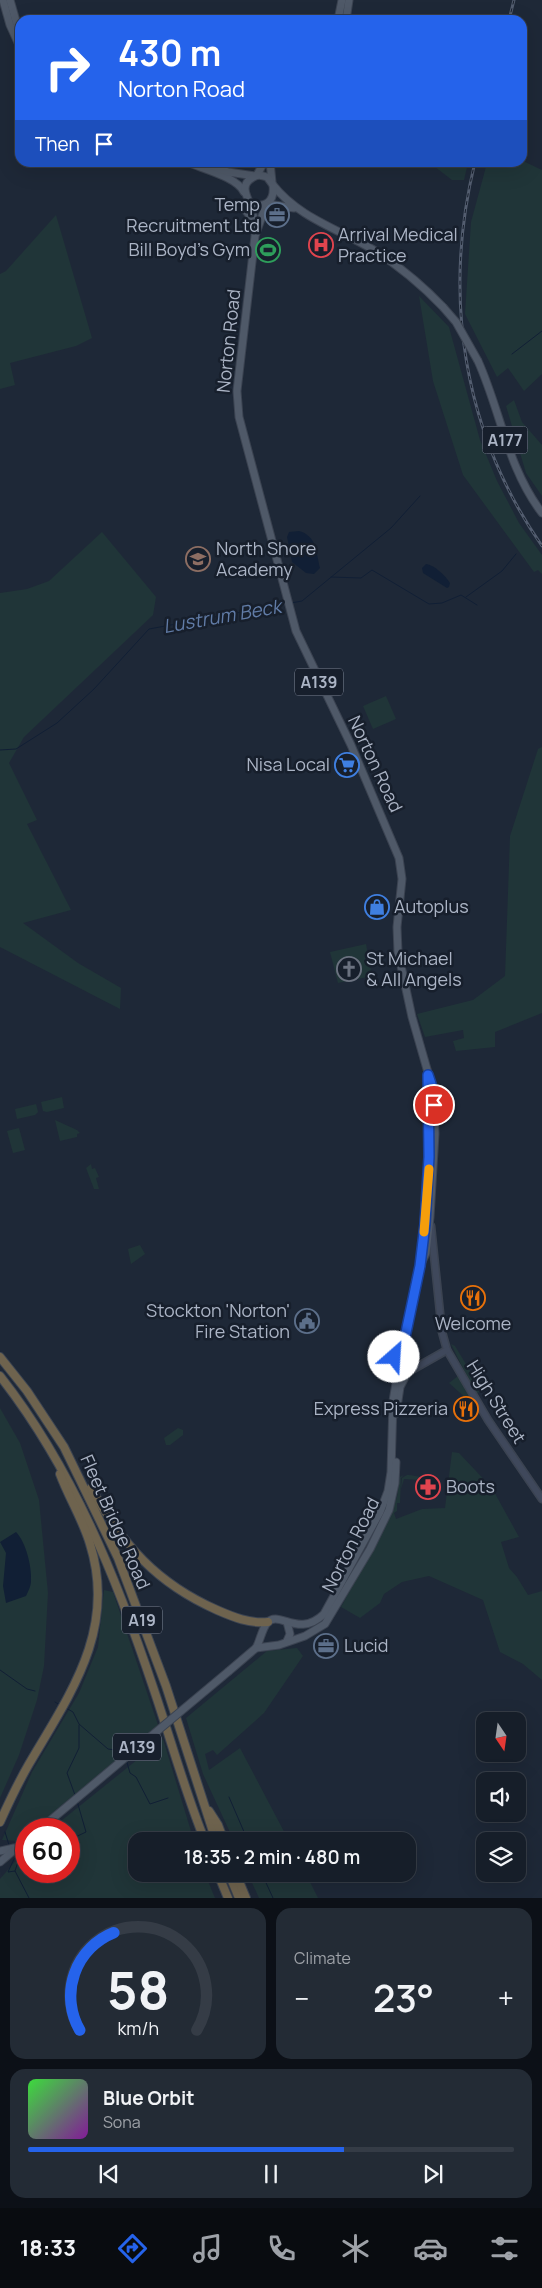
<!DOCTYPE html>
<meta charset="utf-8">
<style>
body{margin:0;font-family:Manrope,sans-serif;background:#232b35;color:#f1f3f6;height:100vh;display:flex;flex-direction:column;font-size:19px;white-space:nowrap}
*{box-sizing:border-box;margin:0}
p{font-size:16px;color:#9ea2a8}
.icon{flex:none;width:28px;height:28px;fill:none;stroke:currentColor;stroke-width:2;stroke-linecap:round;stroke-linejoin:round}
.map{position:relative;height:1898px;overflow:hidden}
.panel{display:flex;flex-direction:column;gap:10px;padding:10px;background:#0c1017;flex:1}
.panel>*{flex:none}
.guide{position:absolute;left:15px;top:15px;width:512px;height:152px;border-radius:15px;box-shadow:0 5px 20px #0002,0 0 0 1px #353c46;background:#2563eb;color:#fff;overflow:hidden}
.needle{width:32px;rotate:167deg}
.buttons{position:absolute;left:476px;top:1712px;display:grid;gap:10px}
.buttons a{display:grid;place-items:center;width:50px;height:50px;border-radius:10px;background:#161e29;box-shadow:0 5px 20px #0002,0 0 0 1px #353c46;font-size:25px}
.speed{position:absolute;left:15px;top:1818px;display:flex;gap:10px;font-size:25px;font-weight:700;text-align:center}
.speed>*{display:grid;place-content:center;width:65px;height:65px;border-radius:50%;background:#161e29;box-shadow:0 5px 20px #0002,0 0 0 1px #353c46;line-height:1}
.speed .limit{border:8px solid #d22;background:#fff;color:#111}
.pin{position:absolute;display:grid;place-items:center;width:42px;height:42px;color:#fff;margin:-21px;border:2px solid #fff;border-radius:50%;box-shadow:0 1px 5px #0007}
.me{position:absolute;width:55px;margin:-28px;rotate:26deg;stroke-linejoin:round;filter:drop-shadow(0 0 4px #0008)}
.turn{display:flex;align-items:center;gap:18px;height:105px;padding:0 20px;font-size:22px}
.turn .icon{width:65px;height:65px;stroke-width:2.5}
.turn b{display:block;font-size:35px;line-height:42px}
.then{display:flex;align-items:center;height:48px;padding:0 20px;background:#0003;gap:10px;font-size:19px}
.big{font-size:38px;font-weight:600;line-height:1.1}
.panel .card{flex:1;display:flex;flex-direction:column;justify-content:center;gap:8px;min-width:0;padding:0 18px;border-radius:15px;background:#232b35}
.panel .dial{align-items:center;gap:0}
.dial svg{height:130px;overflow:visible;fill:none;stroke:#353c46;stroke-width:7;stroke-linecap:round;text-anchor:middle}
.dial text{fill:#f1f3f6;stroke:none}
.song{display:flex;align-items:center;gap:15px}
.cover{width:60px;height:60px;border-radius:8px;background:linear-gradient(135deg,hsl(120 70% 55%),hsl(290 70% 35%))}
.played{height:5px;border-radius:2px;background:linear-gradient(90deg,#2563eb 65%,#353c46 65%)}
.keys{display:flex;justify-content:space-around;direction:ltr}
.heat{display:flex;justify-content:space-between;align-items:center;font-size:28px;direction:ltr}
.panel .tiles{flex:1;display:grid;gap:10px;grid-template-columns:1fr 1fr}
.card:last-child{grid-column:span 2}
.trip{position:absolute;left:128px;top:1832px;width:288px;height:50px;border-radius:15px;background:#161e29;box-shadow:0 5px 20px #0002,0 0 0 1px #353c46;font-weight:600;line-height:50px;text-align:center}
.tabs{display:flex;height:80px;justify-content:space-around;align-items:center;background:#090c10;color:#9ea2a8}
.tabs .icon{width:35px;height:35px}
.tabs .selected{color:#2563eb}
.tabs b{font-size:22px;color:#f1f3f6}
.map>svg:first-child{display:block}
</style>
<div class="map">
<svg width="542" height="1898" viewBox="0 0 542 1898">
<rect width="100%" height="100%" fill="#1e2837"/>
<g fill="#203538">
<polygon points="523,161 542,170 542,374 524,391 508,368 497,377 465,314 471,222 487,163"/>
<polygon points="430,163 468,163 464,180 452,180"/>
<polygon points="56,215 92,338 76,346 10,363 15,385 0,389 0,274 6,271"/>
<polygon points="419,296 449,327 480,440 497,481 519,523 542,555 542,574 538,570 534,572 463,475 433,381"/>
<polygon points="514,400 522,422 542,445 542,496 526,473 506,406"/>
<polygon points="102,532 156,597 153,615 24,737 9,763 37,820 27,824 71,910 23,923 78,963 121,988 120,1009 0,947 0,593 27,589 49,581"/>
<polygon points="386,696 396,719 373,729 363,706"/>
<polygon points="542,747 542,1013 495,1032 495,1047 456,1051 453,1041 464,1038 463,1030 425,1037 417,1014 473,1000 505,976 510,836 538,749"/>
<polygon points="366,944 372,976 338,983 330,952"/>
<polygon points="62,1097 64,1108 47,1112 43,1111 41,1102"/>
<polygon points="36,1104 38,1112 35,1115 17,1119 15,1109"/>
<polygon points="55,1120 77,1130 80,1133 77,1134 77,1137 60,1141"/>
<polygon points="19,1128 25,1150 13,1153 7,1131"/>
<polygon points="91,1164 92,1169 95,1168 99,1177 96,1178 99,1189 94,1189 86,1168"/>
<polygon points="140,1245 145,1254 131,1264 128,1249"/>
<polygon points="451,1344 455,1346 481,1389 478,1393 475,1393"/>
<polygon points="402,1355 405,1356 408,1367 400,1374 396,1371 395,1364 399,1356"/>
<polygon points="458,1376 471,1400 469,1401 449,1383"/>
<polygon points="0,1408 20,1443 39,1500 48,1593 44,1666 37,1700 19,1755 0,1798"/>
<polygon points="178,1428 183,1430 183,1435 170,1445 166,1445 164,1438"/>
<polygon points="452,1452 459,1453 492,1488 519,1537 501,1542 509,1568 517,1577 528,1595 542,1591 542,1680 523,1664 500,1652 483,1600 429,1576 402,1582 384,1594 380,1603 360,1618 341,1607 385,1526 397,1497 400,1477 404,1475 401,1478 400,1503 397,1503 397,1511 394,1513 396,1519 422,1509 445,1508"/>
<path d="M 407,1475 C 417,1475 442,1481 440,1493 L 440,1490 L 433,1489 L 433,1485 L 421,1480 L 404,1479 L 401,1489 L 402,1478 Z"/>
<polygon points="104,1590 113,1592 158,1725 33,1829 26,1829 26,1834 18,1841 2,1840 32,1772 79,1693 98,1647"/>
<polygon points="297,1648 303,1656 264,1713 217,1755 213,1750 205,1754 209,1770 240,1748 289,1841 234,1841 203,1774 186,1718 267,1651"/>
<polygon points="163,1739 194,1841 136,1841 136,1874 205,1874 215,1898 0,1898 0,1879 26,1849 26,1871 69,1871 69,1829 51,1829"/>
<polygon points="248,1874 306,1874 318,1898 259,1898"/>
</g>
<g fill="#111f35">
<path d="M 299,531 C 317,536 316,552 320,568 L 314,574 L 306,573 L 292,562 L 287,537 L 289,532 Z"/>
<path d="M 426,564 C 434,565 445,575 450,583 L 449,587 L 447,588 L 423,573 L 422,568 Z"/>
<path d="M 16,1532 C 26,1542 32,1567 31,1581 C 31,1586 28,1592 26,1596 L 6,1603 L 3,1586 L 6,1553 L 0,1542 Z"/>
</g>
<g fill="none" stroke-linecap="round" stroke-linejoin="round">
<g stroke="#111f35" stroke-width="1">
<polyline points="512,354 542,331"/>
<polyline points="331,577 361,578 372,570 429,604 442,603 461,595 477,605"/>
<polyline points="466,597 502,571 516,554"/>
<polyline points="291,603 302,601 391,528 420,496"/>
<polyline points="0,750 16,749 57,723 94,689 149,629 285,604"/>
<polyline points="0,1670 27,1689 35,1691"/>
<polyline points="55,1702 60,1705"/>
<polyline points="66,1708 73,1712 79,1724 108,1749 116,1750 124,1756"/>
<polyline points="126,1759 130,1773 136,1777 150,1804 168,1798"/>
<polyline points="75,1795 67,1773 79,1748 79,1725"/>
<polyline points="229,1797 248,1841"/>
<polyline points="5,1832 9,1845"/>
<polyline points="69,1840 86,1832 77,1801"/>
<polyline points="14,1859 8,1872 15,1871 29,1898"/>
<polyline points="15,1871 18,1862 26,1859"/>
<polyline points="262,1874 273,1898"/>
</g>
<defs>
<g id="secondary">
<polyline points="431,1226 442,1332 447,1350 488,1420 542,1499"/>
<polyline points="410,1371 447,1350"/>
</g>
<g id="primary">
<polyline points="3,0 10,25 20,47"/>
<polyline points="10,0 20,35"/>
<polyline points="338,20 342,0"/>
<polyline points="346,20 349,0"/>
<path d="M 187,162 C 203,169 237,177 244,192"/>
<polyline points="202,162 228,172 255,176"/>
<polyline points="270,162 272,182"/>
<polyline points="257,175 264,162"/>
<path d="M 273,185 C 298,217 338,229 372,249 C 398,265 421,284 443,307"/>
<path d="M 249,202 C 264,210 275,202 273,185 L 267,177 C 261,175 257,174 252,178 C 238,186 249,199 252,209 C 254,217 254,225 255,233"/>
<polyline points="268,204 294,208"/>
<polyline points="234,205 245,210 253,219"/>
<polyline points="266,205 255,236 237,391 239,417 296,631 351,745 399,858 402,879 397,927 398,952 412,1017 433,1090 434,1105 435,1134 430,1217 426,1253 420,1266"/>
<path d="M 478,361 C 501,412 507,467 542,513"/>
<polyline points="422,1247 429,1157 428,1081"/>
<polyline points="396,1414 400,1387 411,1366 404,1342"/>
<polyline points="287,1622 290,1634 287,1641"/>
<path d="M 256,1648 C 260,1641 262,1629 267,1623 C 279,1609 298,1639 324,1614 L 380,1512 L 388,1491 L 391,1472 L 393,1401 L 396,1383 L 391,1363 L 404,1342 L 420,1263"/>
<polyline points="229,1671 256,1648 279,1645 305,1636 325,1624 370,1549 389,1510 395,1483 396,1462"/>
<polyline points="40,1829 46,1824"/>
<polyline points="0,1851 14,1848"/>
<polyline points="0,1862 26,1840"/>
</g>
<g id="highway">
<polyline points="0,1357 27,1391 64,1447 118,1558 166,1686 216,1841"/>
<path d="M 0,1376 C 73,1469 117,1579 154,1690 C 171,1740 185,1792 205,1841"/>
<path d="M 91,1488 C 123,1545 156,1583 217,1610 C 233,1617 250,1624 268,1622"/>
<polyline points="209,1811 218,1825 224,1841"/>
<path d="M 0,1822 C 9,1802 18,1783 29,1764 C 70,1694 117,1630 90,1544 C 83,1520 69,1498 60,1474"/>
<polyline points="218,1874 228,1898"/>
<polyline points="229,1874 239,1898"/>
<polyline points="236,1874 246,1898"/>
</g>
</defs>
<use href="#secondary" stroke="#3b4351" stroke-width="9"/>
<use href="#primary" stroke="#3b4351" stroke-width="9"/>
<use href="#highway" stroke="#3c4452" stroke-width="10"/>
<use href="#secondary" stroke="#3f485b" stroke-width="6"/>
<use href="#primary" stroke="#4f5968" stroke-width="7"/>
<use href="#highway" stroke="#6e634e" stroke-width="8"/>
<defs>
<g id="rail">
<polyline points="509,20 514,0"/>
<path d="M 475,162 C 442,296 463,432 542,546"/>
</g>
</defs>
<use href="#rail" stroke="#535d6f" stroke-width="3"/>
<use href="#rail" stroke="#171f2c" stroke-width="1" stroke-dasharray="4" stroke-linecap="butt"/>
<defs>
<g id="primary-bridge">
<polyline points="443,307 456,322 478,361"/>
<polyline points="46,1824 229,1671"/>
</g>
</defs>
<use href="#primary-bridge" stroke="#3b4351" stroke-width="9" stroke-linecap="butt"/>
<use href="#primary-bridge" stroke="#4f5968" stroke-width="7"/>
</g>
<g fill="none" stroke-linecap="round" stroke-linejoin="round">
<defs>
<polyline id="route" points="394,1357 404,1342 420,1266 425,1224 429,1157 428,1075 433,1090 434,1105"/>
</defs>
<use href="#route" stroke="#184099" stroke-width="12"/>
<use href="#route" stroke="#2563eb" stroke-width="9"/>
<polyline stroke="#f59e0b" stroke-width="9" points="424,1232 429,1169"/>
</g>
<defs>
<symbol id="office-ring" viewBox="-11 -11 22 22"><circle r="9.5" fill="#171f2c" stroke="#5c6f8a" stroke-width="1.5"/><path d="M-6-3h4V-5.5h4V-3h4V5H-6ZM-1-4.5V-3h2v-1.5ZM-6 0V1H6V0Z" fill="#5c6f8a"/></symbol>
<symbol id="hospital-ring" viewBox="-11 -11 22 22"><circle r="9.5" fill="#171f2c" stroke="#e0444e" stroke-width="1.5"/><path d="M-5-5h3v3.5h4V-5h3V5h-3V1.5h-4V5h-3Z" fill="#e0444e"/></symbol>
<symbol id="stadium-ring" viewBox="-11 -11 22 22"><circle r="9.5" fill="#171f2c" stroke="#2e9e5b" stroke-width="1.5"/><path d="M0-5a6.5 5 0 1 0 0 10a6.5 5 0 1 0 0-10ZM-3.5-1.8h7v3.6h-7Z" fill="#2e9e5b"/></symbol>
<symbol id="school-ring" viewBox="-11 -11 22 22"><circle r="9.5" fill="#171f2c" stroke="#8d6e63" stroke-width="1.5"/><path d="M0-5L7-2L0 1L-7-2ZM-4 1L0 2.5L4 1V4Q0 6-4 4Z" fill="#8d6e63"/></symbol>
<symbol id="supermarket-ring" viewBox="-11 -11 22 22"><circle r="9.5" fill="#171f2c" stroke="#3f7fe0" stroke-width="1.5"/><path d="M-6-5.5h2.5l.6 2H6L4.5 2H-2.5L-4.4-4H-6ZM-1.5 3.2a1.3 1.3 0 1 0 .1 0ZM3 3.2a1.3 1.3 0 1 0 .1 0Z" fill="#3f7fe0"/></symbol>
<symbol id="shop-ring" viewBox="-11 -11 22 22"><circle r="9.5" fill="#171f2c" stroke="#3f7fe0" stroke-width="1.5"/><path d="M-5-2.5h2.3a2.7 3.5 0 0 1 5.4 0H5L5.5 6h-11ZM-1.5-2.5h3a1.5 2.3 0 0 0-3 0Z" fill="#3f7fe0"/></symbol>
<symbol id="church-ring" viewBox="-11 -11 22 22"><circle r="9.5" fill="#171f2c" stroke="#6b7280" stroke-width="1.5"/><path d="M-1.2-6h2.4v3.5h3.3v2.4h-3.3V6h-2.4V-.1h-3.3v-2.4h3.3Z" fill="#6b7280"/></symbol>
<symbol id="restaurant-ring" viewBox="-11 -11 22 22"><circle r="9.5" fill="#171f2c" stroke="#e8710a" stroke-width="1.5"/><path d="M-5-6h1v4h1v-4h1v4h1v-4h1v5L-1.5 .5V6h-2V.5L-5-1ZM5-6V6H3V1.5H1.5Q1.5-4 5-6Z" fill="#e8710a"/></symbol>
<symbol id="civic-ring" viewBox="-11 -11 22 22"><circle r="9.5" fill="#171f2c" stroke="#5c6f8a" stroke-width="1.5"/><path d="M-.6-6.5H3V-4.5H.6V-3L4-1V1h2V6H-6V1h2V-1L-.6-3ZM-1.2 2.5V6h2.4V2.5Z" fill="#5c6f8a"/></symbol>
<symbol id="pharmacy-ring" viewBox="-11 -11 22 22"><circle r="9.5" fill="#171f2c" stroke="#e0444e" stroke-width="1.5"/><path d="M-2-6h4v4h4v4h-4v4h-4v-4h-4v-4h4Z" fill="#e0444e"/></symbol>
</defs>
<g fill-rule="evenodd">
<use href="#office-ring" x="263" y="201" width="28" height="28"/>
<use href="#hospital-ring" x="307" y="231" width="28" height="28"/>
<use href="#stadium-ring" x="254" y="236" width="28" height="28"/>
<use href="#school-ring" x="184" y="545" width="28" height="28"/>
<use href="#supermarket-ring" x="333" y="751" width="28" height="28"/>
<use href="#shop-ring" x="363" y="893" width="28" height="28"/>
<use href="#church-ring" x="335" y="955" width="28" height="28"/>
<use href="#restaurant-ring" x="459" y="1284" width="28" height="28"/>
<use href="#civic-ring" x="293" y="1307" width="28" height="28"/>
<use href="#restaurant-ring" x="452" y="1395" width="28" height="28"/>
<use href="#pharmacy-ring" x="414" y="1473" width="28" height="28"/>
<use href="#office-ring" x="312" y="1632" width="28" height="28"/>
</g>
<g text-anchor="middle" stroke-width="5" stroke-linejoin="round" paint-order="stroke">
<g fill="#171f2c" stroke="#7f8797" stroke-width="1">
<rect x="482.5" y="426.5" width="45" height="27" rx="4"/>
<rect x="295" y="668.5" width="48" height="27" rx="4"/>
<rect x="122" y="1606.5" width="40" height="27" rx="4"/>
<rect x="113" y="1733.5" width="48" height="27" rx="4"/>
</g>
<g font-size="16" font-weight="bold" fill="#abb4c5">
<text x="505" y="446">A177</text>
<text x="319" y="688">A139</text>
<text x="142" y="1626">A19</text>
<text x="137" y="1753">A139</text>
</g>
<g font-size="18" fill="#abb4c5" stroke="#171f2c" text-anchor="start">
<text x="260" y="211" text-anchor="end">Temp<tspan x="260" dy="21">Recruitment Ltd</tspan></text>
<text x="338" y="241">Arrival Medical<tspan x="338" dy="21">Practice</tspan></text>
<text x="250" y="256" text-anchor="end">Bill Boyd’s Gym</text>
<text x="216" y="555">North Shore<tspan x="216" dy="21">Academy</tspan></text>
<text x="330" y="771" text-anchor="end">Nisa Local</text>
<text x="394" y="913">Autoplus</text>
<text x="366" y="965">St Michael<tspan x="366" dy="21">&amp; All Angels</tspan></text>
<text x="290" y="1317" text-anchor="end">Stockton 'Norton'<tspan x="290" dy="21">Fire Station</tspan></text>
<text x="473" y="1330" text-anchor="middle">Welcome</text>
<text x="448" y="1415" text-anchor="end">Express Pizzeria</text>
<text x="446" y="1493">Boots</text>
<text x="344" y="1652">Lucid</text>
</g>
<g font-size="18" fill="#abb4c5" stroke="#171f2c">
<text transform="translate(229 341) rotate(-84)" y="6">Norton Road</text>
<text transform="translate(375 764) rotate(65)" y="6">Norton Road</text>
<text transform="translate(496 1402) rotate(58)" y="6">High Street</text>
<text transform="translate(115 1522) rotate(66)" y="6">Fleet Bridge Road</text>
<text transform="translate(351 1545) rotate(-63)" y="6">Norton Road</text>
</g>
<g font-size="19" font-style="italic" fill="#617ca7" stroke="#171f2c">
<text transform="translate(222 616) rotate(-10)" y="7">Lustrum Beck</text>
</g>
</g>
</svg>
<div class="buttons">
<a><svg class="needle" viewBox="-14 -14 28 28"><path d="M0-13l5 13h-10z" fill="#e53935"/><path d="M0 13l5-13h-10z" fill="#9ea2a8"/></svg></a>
<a><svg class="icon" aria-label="sound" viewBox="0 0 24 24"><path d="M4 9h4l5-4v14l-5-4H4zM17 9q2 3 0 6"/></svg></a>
<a><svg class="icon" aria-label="layers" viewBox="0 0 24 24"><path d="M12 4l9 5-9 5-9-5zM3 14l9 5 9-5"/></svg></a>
</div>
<div class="speed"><div class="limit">60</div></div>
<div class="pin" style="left:434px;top:1105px;background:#d93025"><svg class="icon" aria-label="arrive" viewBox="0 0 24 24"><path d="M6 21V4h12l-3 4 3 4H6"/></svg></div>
<svg class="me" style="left:394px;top:1357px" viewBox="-20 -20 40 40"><circle r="19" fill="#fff"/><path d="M0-13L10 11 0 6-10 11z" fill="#2563eb"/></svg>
<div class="trip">18:35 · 2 min · 480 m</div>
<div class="guide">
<div class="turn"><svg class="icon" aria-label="right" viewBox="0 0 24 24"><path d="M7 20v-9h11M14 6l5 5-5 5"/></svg><div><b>430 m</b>Norton Road</div></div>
<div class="then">Then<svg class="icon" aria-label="arrive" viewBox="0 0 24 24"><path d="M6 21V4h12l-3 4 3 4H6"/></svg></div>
</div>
</div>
<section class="panel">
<div class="tiles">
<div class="card dial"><svg viewBox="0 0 100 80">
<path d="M14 69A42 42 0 1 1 86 69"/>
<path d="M14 69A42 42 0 0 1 35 9" stroke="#2563eb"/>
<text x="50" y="56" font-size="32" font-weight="700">58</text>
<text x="50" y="72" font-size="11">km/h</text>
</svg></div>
<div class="card"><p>Climate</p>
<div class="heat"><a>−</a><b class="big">23°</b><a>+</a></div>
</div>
<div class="card">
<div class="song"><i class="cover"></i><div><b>Blue Orbit</b><p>Sona</p></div></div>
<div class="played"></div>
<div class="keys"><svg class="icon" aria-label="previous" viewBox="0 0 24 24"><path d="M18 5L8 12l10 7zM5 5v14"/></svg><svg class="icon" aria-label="pause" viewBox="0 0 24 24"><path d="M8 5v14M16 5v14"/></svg><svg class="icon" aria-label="next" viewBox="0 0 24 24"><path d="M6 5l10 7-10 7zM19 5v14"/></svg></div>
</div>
</div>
</section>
<nav class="tabs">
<b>18:33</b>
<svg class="icon selected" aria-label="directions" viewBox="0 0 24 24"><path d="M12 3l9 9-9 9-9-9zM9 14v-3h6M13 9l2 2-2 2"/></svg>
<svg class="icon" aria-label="music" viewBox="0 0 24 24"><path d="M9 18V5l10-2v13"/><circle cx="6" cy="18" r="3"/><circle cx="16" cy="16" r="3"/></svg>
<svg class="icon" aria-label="phone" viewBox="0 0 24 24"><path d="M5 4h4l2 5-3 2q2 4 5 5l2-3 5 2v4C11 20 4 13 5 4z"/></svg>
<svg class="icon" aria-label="climate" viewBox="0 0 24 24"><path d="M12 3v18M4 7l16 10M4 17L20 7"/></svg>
<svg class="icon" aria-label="car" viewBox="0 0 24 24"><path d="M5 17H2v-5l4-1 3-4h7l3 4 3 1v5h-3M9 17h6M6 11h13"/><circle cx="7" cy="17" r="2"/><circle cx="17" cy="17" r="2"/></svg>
<svg class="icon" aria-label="filters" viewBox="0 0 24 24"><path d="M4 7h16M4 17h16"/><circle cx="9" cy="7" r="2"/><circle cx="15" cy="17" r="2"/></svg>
</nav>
